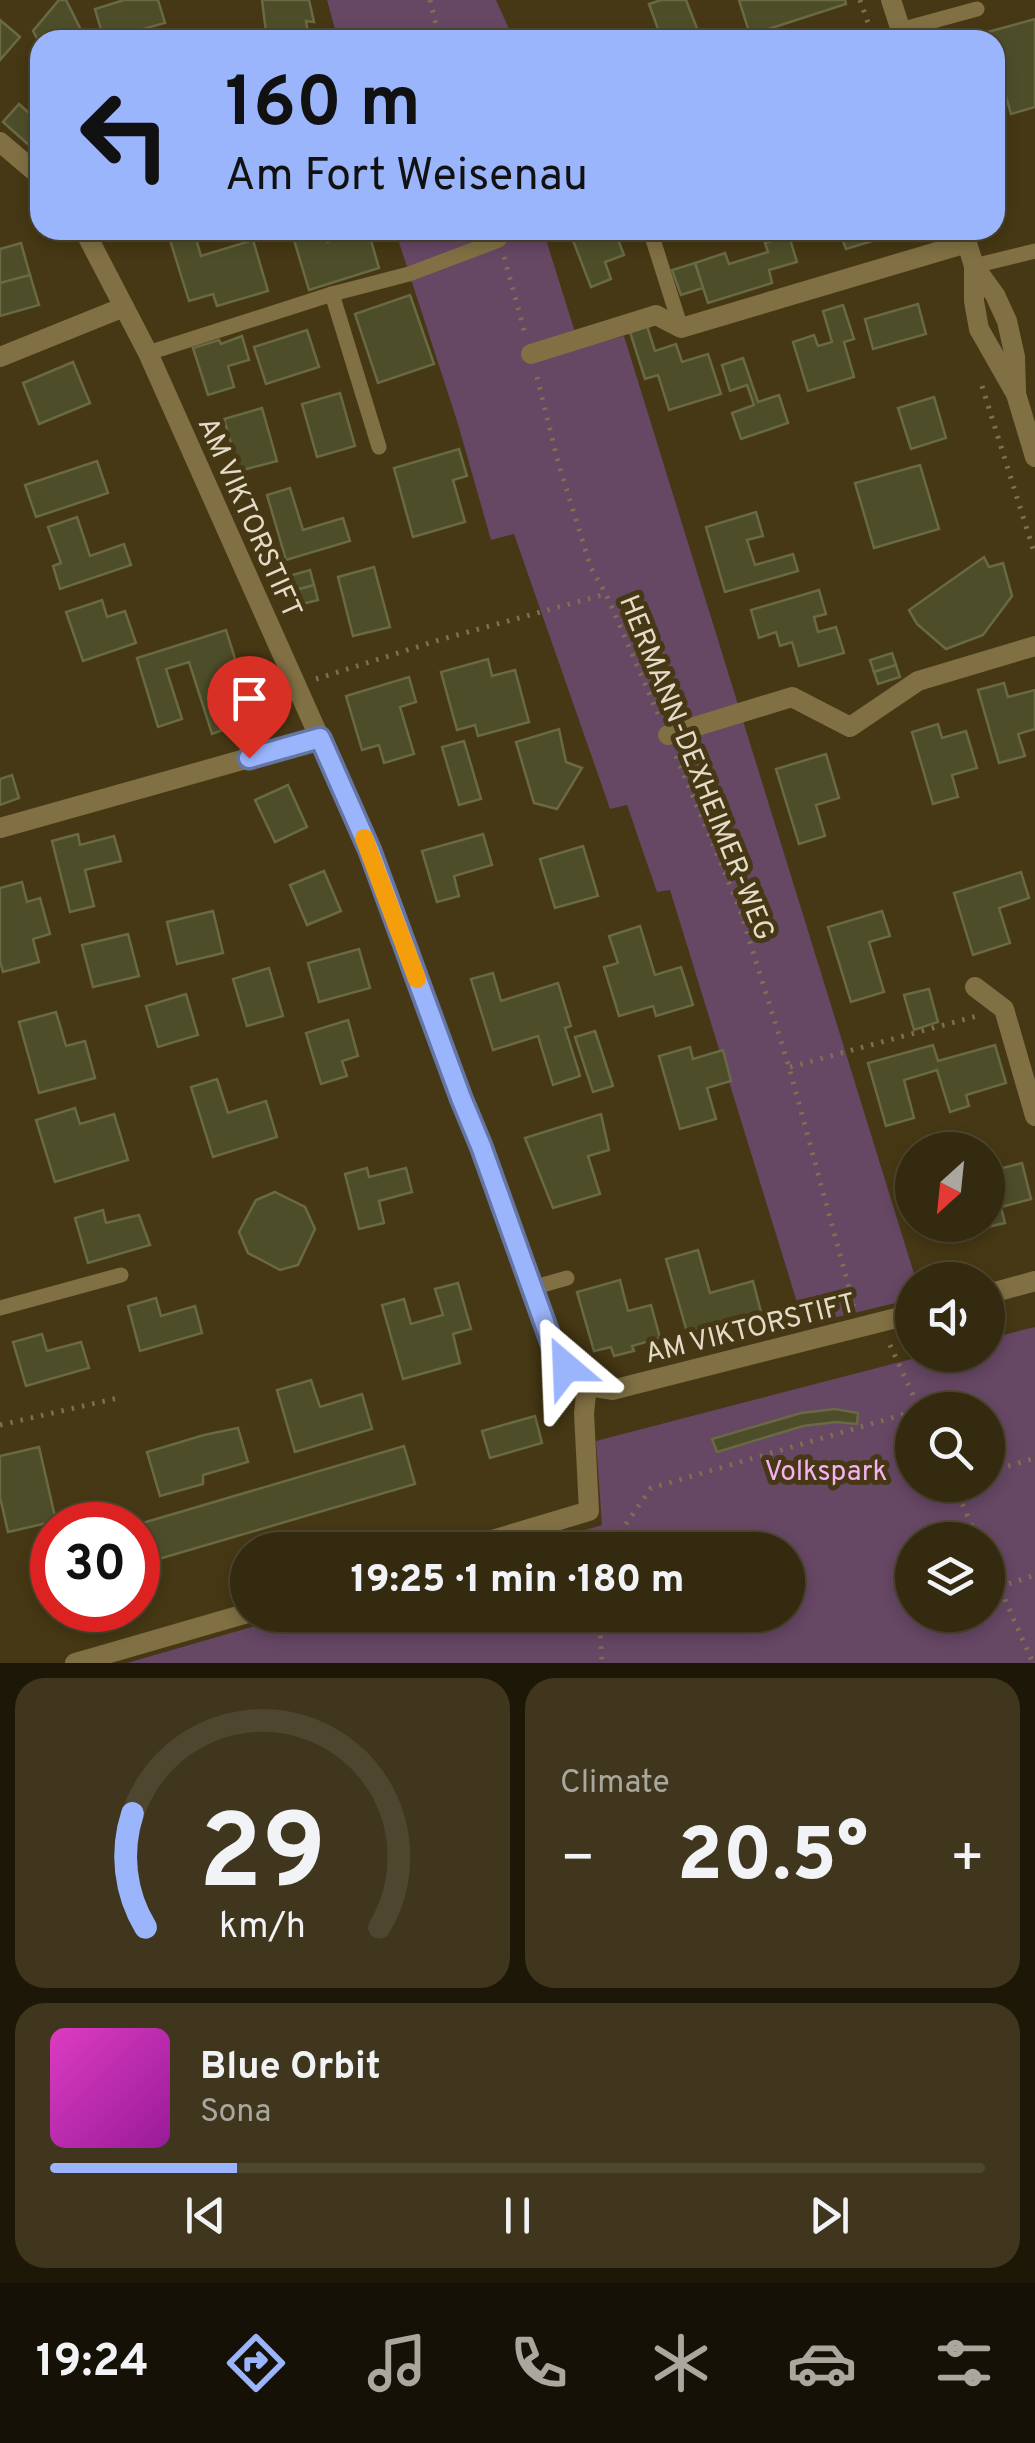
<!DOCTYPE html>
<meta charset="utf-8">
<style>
body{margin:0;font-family:Overpass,sans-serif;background:#3f361d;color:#f1f3f6;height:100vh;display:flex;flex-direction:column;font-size:38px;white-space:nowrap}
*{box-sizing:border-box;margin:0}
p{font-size:32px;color:#a9a79e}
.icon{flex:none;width:55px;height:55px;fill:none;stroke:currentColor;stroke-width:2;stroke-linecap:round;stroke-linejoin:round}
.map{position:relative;height:1663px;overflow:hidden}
.panel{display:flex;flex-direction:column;gap:15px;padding:15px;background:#1d1708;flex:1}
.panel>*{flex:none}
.top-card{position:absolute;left:30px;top:30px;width:975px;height:210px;border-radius:30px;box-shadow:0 5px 15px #0003,0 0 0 2px #4e462f;background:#9bb5fd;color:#111;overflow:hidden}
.needle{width:65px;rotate:207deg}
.tools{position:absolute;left:895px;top:1132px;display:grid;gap:20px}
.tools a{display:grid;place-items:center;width:110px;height:110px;border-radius:50%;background:#342a0f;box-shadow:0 5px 15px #0003,0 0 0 2px #4e462f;font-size:50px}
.speed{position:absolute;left:30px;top:1502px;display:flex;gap:20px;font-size:50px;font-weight:700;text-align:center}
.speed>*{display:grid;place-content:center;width:130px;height:130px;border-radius:50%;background:#342a0f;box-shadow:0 5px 15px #0003,0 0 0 2px #4e462f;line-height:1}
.speed .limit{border:15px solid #d22;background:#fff;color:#111}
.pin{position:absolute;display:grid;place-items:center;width:85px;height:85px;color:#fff;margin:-102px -42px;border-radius:50% 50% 50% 0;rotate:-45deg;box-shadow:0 0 10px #0007}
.pin .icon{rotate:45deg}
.me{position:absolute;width:110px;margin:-55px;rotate:334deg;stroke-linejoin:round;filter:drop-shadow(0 0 8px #0008)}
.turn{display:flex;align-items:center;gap:35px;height:210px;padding:0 30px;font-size:45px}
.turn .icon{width:130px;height:130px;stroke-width:2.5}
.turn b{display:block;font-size:70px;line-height:85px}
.big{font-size:75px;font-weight:800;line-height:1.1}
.panel .tile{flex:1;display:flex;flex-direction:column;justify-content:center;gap:15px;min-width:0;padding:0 35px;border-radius:30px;background:#3f361d}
.panel .dial{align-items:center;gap:0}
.dial svg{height:260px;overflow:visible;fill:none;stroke:#4e462f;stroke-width:7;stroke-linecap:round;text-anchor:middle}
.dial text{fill:#f1f3f6;stroke:none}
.song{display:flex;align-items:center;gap:30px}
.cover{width:120px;height:120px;border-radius:15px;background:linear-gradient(135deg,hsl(310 70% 55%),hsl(300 70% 35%))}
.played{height:10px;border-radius:5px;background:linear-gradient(90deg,#9bb5fd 20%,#4e462f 20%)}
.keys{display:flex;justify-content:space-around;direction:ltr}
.heat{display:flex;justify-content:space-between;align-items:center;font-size:55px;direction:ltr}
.panel .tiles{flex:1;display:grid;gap:15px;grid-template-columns:1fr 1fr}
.tile:last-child{grid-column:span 2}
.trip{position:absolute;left:230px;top:1532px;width:575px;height:100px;border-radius:50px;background:#342a0f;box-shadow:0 5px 15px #0003,0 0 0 2px #4e462f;font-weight:800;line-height:100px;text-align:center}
.dock{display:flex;height:160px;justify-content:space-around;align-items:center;background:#151106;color:#a9a79e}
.dock .icon{width:70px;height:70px}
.dock .current{color:#9bb5fd}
.dock b{font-size:45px;color:#f1f3f6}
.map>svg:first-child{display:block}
</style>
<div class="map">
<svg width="1035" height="1663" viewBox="0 0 1035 1663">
<rect width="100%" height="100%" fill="#463814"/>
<g fill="#664764" fill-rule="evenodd">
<polygon points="327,0 496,0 514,40 338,40"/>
<polygon points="395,230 543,230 580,348 624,336 916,1280 912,1280 912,1299 804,1325 670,890 657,892 627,805 610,809 514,534 491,540 458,424"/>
<path d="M 1035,1327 L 1035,1663 L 127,1663 L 293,1615 L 788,1615 L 788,1550 L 518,1550 L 602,1525 L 596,1441 L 927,1355 L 988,1355 L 988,1339 ZM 912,1410 L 988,1410 L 988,1485 L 912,1485 ZM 912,1540 L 988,1540 L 988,1615 L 912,1615 Z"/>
</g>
<g fill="#4d4e29" stroke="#696a44" stroke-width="2.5">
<polygon points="59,0 66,0 86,40 40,40 40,44 33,31"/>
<polygon points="124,0 158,0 165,23 104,40 95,9"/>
<polygon points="262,0 309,0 314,22 306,21 309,40 267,40"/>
<polygon points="661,0 686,0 698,31 673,40 662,40 649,4"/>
<polygon points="739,0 845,0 846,4 750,35"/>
<polygon points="1035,19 1035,107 1011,114 995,57 995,40 990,40 988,32"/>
<polygon points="0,20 20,37 0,60"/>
<polygon points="19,104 40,123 40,142 30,146 3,122"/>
<polygon points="291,230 324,230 327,242 368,230 379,268 309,290"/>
<polygon points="569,230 621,230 615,232 624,255 605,262 611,279 591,287"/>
<polygon points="839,230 892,230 877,234 879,239 846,249"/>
<polygon points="194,232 201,256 253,240 268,291 217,306 213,294 189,301 170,240"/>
<polygon points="789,236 797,262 769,270 772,283 708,303 695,263 725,253 729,264 768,252 765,243"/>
<polygon points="21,243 30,275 0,283 0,249"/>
<polygon points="695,263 703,288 681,295 672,270"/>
<polygon points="30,275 39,305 0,316 0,283"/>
<polygon points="410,295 434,364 378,383 355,314"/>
<polygon points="918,304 926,334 873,349 865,319"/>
<polygon points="843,305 854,339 844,342 854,377 808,391 793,342 814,335 818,346 832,342 823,311"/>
<polygon points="647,326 655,351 676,344 682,362 708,354 721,394 669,410 658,375 645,379 630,332"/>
<polygon points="307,330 319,367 266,384 254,347"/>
<polygon points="242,336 249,360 228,366 234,387 208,395 193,348 219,340 221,344"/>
<polygon points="743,358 758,402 779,395 788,423 741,439 732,413 754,405 747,385 730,391 722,365"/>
<polygon points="73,362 90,403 39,424 23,383"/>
<polygon points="340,393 355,446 317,457 302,404"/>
<polygon points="934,397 946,438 911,449 898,408"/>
<polygon points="262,408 277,461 239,471 224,419"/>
<polygon points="459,449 467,476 453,480 465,522 413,537 394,468"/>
<polygon points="97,461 108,493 36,517 25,485"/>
<polygon points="920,465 939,529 874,548 855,483"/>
<polygon points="290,488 303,530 343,518 350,541 286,560 267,495"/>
<polygon points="756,512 763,536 747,540 755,565 793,554 798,571 725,592 706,527"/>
<polygon points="77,517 90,556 124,544 131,565 60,589 53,566 61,563 48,527"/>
<polygon points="984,557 989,567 1003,563 1012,596 983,635 946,649 917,624 909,610"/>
<polygon points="374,567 390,627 353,636 338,577"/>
<polygon points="310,570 314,585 289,592 285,577"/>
<polygon points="314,585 318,600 294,606 289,592"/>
<polygon points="819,590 826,614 814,617 818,632 836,627 844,653 799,666 792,642 780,646 776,632 759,638 751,610"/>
<polygon points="102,600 107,617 125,611 136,643 83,661 66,612"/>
<polygon points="226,630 248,700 228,706 234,726 212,734 189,662 166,669 182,719 158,727 137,658"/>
<polygon points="892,653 896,665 874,672 870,660"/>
<polygon points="488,659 492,676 515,670 529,722 478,736 475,725 457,730 441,672"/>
<polygon points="896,665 900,677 878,684 874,672"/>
<polygon points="409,677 416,702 400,707 414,754 384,763 379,745 362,750 346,696"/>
<polygon points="1004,683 1008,697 1035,690 1035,729 1018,734 1025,756 999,763 978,690"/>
<polygon points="938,724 942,738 966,731 977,768 952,775 958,797 933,804 912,732"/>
<polygon points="559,729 566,762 582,768 557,809 534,803 516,742"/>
<polygon points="464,741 481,799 459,805 442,747"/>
<polygon points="826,754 839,798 816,805 825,836 799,844 776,769"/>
<polygon points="12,775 19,798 0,805 0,779"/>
<polygon points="288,785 307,827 275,842 255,800"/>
<polygon points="78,834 80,845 114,836 121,861 85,870 94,906 70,912 52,841"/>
<polygon points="483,834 492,865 454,876 459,896 437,902 422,851"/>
<polygon points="583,846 598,896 555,908 540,859"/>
<polygon points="324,871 341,911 307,925 290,885"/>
<polygon points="1021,872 1029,898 999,908 1010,943 973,955 954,893"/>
<polygon points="22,882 27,902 40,898 50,934 33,939 39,962 3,972 0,961 0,888"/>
<polygon points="213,911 223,953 177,964 167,922"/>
<polygon points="882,911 890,936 869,942 884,992 851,1002 828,927"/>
<polygon points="640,926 655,975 681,967 693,1005 656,1016 653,1006 619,1016 604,967 618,963 609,936"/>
<polygon points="128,934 139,976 93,987 82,945"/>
<polygon points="359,949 370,988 319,1002 308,963"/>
<polygon points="269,968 283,1016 247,1026 233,979"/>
<polygon points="493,973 501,1001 558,983 571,1026 565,1028 580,1076 553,1085 538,1036 493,1050 471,979"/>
<polygon points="929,989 938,1022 914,1030 904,995"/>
<polygon points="186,994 198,1035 158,1047 146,1006"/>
<polygon points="56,1012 66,1046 85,1041 95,1078 39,1093 19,1022"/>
<polygon points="348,1020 358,1056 342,1061 347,1076 321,1084 306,1033"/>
<polygon points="595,1031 613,1086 593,1092 575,1037"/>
<polygon points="933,1045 938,1061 995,1045 1006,1083 966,1095 969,1106 950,1112 937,1070 904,1080 914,1118 886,1126 868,1063"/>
<polygon points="690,1047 693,1059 723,1050 731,1081 707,1088 716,1119 680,1129 659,1056"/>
<polygon points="217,1079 228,1113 266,1101 277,1137 213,1157 191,1087"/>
<polygon points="75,1108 80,1124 114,1114 128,1160 55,1182 36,1120"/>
<polygon points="601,1114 609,1150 588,1156 600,1194 553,1208 525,1138"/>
<polygon points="912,1163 912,1211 901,1166"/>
<polygon points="1022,1163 1031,1199 1001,1207 1005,1223 983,1228 982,1225 988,1225 988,1172"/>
<polygon points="367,1168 369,1177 406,1168 412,1192 379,1201 384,1223 359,1229 345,1174"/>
<polygon points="275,1192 305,1207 315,1229 298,1265 280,1270 248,1253 239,1232 256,1200"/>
<polygon points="103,1210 106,1223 139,1215 150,1245 88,1263 75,1218"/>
<polygon points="698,1250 710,1293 753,1281 761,1312 748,1315 749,1319 712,1330 711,1326 687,1332 666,1259"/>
<polygon points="620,1280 628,1311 651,1305 660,1338 632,1346 634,1351 614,1356 611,1347 594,1351 577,1292"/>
<polygon points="458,1283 471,1329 453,1334 460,1363 403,1379 382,1305 404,1299 411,1324 443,1315 435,1289"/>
<polygon points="156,1298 161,1316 195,1306 202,1333 140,1351 128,1306"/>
<polygon points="42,1334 47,1351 81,1342 89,1368 26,1386 13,1342"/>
<polygon points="311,1380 320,1407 362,1394 372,1429 295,1452 277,1390"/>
<polygon points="835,1409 858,1413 857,1424 836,1422 803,1426 717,1452 712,1439 801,1413"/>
<polygon points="535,1416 542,1443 490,1458 482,1431"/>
<polygon points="238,1428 248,1462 203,1475 203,1484 160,1496 147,1452 204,1435"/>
<polygon points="404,1446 415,1484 138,1565 136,1525"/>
<polygon points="39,1447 56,1521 8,1532 0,1497 0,1456"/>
</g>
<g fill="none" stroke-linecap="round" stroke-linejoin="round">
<g stroke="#7c7052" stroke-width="5" stroke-dasharray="2.5 8" stroke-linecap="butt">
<polyline points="430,0 440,40"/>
<polyline points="860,0 874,40"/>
<polyline points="504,257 525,333"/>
<polyline points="537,377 558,462 591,568 606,594 658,714"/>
<polyline points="982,386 1035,555"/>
<polyline points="316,679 439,640 606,594"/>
<polyline points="676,756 739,907 789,1067 854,1306"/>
<polyline points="790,1067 977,1016"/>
<polyline points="890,1345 920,1410"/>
<polyline points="0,1425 118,1398"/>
<polyline points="988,1472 1035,1458"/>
<polyline points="954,1485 978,1540"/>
<polyline points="593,1534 594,1550"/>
<polyline points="608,1550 651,1488 912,1412"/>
<polyline points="988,1561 1033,1663"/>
<polyline points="999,1587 1035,1575"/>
<polyline points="599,1615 602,1663"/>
</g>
<g stroke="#817043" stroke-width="15">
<polyline points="900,30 977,9"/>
<polyline points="650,230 681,328"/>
<polyline points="974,266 1035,251"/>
<polyline points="332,294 379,447"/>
<polyline points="148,353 332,294 409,274 499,240"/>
<polyline points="532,1288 567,1278"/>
<polyline points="0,1308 121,1275"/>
</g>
<g stroke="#817043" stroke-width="20">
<polyline points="0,142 40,176"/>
<polyline points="84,230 148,353 370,851 461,1098 481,1146 551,1341 570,1374 577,1380 587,1386 612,1390 912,1314"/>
<polyline points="531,354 656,315 681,328 967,243"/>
<polyline points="0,357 124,307"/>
<polyline points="668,735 792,697 850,727 918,681 1035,646"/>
<polyline points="0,828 320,738"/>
<polyline points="975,987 1004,1009 1035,1116"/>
<polyline points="988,1294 1035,1281"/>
<polyline points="459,1550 589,1511 584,1413 587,1386"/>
<polyline points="75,1663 248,1613"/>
</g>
<g stroke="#817043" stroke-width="20">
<polyline points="891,0 904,40"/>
<polyline points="963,230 974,266 995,295 1007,321 1015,357 1016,391"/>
<polyline points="974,266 974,301 979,329 1016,394 1035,457"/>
</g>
</g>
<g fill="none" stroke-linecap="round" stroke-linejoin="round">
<defs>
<polyline id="route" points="249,758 320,738 370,851 461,1098 481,1146 551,1341 566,1367"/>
</defs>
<use href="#route" stroke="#6576a4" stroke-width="25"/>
<use href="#route" stroke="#9bb5fd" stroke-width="18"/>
<polyline stroke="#f59e0b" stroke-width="18" points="364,838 417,979"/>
</g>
<g text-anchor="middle" stroke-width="10" stroke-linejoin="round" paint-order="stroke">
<g font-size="28" fill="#e4dcc8" stroke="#463814">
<text transform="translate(251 517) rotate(66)" y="10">AM VIKTORSTIFT</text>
<text transform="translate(698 767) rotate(68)" y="10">HERMANN-DEXHEIMER-WEG</text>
<text transform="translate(750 1327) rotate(-14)" y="10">AM VIKTORSTIFT</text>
</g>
<g font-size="28" fill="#f7b1f3" stroke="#463814">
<text x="826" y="1480">Volkspark</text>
</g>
</g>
</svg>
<div class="tools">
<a><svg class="needle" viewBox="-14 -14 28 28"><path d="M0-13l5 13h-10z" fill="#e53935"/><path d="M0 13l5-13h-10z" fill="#a9a79e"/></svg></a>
<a><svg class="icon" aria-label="sound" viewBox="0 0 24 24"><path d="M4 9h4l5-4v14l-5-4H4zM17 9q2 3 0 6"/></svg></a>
<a><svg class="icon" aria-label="search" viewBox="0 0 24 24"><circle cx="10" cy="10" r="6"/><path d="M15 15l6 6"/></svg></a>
<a><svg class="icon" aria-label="layers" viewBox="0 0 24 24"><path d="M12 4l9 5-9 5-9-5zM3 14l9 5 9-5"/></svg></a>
</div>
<div class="speed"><div class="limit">30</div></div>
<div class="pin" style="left:249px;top:758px;background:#d93025"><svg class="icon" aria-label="arrive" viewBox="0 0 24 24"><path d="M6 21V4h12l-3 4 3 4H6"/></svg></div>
<svg class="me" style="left:566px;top:1367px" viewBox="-20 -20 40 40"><path d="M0-17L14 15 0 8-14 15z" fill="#9bb5fd" stroke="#fff" stroke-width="4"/></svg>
<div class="trip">19:25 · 1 min · 180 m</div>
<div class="top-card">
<div class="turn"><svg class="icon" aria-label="left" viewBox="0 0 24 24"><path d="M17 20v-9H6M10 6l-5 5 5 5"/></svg><div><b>160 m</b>Am Fort Weisenau</div></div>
</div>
</div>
<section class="panel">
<div class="tiles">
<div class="tile dial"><svg viewBox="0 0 100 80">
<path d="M14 69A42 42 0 1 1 86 69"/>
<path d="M14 69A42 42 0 0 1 10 34" stroke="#9bb5fd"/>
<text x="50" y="56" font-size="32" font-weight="700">29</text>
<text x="50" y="72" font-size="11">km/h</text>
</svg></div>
<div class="tile"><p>Climate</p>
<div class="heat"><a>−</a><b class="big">20.5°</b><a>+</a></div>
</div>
<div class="tile">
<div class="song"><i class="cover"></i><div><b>Blue Orbit</b><p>Sona</p></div></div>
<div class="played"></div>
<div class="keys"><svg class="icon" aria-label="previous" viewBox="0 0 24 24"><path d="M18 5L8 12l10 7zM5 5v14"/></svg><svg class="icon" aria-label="pause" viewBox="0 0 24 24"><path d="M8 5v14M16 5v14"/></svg><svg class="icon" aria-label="next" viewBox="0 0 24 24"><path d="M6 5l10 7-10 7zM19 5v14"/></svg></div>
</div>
</div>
</section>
<nav class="dock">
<b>19:24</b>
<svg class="icon current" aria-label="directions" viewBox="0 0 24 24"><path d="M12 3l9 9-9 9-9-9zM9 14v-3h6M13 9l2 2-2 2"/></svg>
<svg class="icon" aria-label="music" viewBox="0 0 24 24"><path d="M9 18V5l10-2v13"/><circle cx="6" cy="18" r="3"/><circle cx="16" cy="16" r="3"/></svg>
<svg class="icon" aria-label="phone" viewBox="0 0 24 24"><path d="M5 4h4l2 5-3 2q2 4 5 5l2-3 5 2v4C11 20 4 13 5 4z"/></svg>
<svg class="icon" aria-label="climate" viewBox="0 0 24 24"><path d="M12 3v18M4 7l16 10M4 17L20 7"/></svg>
<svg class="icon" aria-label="car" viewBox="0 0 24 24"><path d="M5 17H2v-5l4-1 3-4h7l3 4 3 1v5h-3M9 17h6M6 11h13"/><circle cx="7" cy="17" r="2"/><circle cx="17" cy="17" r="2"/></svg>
<svg class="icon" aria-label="filters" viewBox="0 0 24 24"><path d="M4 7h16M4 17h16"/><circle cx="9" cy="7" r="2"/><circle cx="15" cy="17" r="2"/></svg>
</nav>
